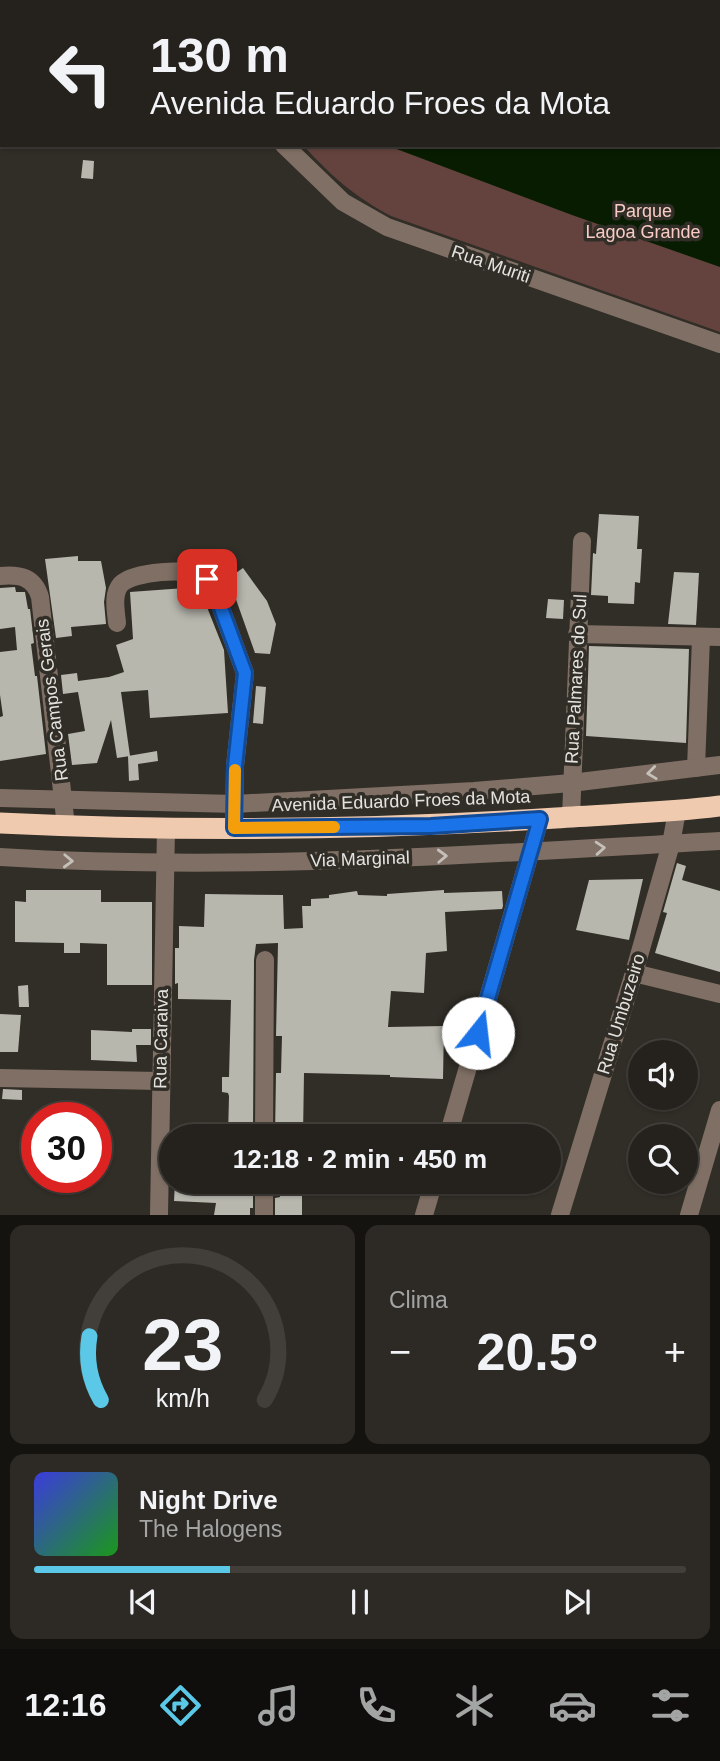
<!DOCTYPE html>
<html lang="pt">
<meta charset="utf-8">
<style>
body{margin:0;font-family:Helvetica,sans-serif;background:#2d2a26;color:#f1f3f6;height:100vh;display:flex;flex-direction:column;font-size:26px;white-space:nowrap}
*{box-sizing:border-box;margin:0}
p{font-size:23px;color:#a3a4a4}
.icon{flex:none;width:38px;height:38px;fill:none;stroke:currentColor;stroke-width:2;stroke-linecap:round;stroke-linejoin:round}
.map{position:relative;height:1215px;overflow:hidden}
.details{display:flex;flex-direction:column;gap:10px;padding:10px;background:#141310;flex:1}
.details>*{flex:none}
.top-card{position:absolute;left:0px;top:0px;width:721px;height:147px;box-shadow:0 2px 5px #0004,0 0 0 2px #423f3b;background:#25221d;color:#f1f3f6;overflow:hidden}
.buttons{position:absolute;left:628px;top:1040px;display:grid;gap:14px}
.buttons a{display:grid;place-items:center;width:70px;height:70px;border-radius:50%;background:#25221d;box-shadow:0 2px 5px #0004,0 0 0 2px #423f3b;font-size:35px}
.speed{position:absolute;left:21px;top:1102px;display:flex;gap:14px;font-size:35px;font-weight:700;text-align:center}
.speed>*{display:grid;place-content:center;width:91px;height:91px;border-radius:50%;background:#25221d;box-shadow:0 2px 5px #0004,0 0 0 2px #423f3b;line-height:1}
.speed .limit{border:10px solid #d22;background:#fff;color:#111}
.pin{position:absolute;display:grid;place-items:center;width:60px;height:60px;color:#fff;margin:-30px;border-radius:14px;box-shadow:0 4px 10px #0006}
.me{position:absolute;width:77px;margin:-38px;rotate:16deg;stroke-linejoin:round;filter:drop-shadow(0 0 5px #0008)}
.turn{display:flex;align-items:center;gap:24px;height:147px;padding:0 35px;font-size:32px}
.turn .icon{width:91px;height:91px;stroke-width:2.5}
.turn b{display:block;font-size:49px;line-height:60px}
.big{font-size:52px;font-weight:700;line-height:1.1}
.details .widget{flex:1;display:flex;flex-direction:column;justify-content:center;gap:10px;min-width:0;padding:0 24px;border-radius:14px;background:#2d2a26}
.details .dial{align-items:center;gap:0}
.dial svg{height:182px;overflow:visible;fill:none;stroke:#423f3b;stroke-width:7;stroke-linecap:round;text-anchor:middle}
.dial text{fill:#f1f3f6;stroke:none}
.song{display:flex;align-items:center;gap:21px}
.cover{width:84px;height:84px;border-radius:10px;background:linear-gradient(135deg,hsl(240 70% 55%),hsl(120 70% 35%))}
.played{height:7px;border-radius:4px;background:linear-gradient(90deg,#5ac8e6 30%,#423f3b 30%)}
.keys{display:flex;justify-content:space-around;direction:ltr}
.heat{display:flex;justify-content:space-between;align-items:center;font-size:38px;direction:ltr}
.details .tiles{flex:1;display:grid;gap:10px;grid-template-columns:1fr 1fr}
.widget:last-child{grid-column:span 2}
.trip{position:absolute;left:159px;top:1124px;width:402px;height:70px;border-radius:35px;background:#25221d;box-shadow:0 2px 5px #0004,0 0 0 2px #423f3b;font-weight:700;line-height:70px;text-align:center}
.tab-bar{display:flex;height:112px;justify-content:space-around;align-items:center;background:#0f0e0c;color:#a3a4a4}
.tab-bar .icon{width:49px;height:49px}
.tab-bar .current{color:#5ac8e6}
.tab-bar b{font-size:32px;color:#f1f3f6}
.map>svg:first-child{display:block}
</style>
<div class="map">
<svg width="720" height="1215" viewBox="0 0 720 1215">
<rect width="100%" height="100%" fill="#312d27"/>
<path fill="#64433e" d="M 44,0 L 720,0 L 720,332 L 391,216 C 355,197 330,175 303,145 L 719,145 L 719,2 Z"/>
<polygon fill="#081c02" points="101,0 720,0 720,267 572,215 386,145 719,145 719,2"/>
<g fill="#b7b7ae">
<polygon points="83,160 94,161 93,179 81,178"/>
<polygon points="599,514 639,516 637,549 642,549 640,583 635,582 634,604 608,603 608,596 591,595 593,553 596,554"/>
<polygon points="78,556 78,561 101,561 106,588 104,602 106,624 71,627 72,636 56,638 45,559"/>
<polygon points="243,568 267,601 276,624 270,654 255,653 233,591 233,575"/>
<polygon points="674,572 699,573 696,625 668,624"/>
<polygon points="15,587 16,592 25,592 28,609 30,609 34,643 31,644 35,676 37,676 46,754 0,761 0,717 3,716 0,695 0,652 17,650 15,627 0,629 0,588"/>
<polygon points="199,587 224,650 228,713 150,718 148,690 121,692 130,756 117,758 111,720 97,763 72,765 68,734 85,731 78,692 63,694 61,675 77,673 78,681 109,677 124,672 116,645 133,639 130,592"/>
<polygon points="548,599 564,600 563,619 546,618"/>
<polygon points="589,646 689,649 686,743 586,736"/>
<polygon points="256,686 266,687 263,724 253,723"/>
<polygon points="157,751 158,761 138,764 139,780 129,781 128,756"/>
<polygon points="677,863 686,866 682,880 720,891 720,972 655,953 667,913 663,912"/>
<polygon points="643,879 629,940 576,930 589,880"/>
<polygon points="26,890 101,890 101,902 152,902 152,985 107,985 107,944 80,943 80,953 64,953 64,943 15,942 15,901 26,902"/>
<polygon points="444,890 444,893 502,891 503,906 502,909 445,912 447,951 426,953 424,993 391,991 388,1027 444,1026 443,1079 390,1077 390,1075 304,1073 303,1136 275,1136 276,1073 281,1073 282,1036 276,1036 278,943 256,944 254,960 253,1135 228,1136 229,1096 228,1093 222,1092 222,1077 229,1077 231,1000 178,999 178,983 175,984 175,948 179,948 179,926 204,927 205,894 283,895 284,929 303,928 302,906 311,906 311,899 329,898 329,895 357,891 358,895 387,896 387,894"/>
<polygon points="28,985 29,1007 19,1007 18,986"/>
<polygon points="0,1014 21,1015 18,1052 0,1052"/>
<polygon points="132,1029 151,1029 151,1045 136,1045 137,1062 91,1060 91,1030 132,1032"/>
<polygon points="3,1089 22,1090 22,1100 2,1099"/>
<polygon points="181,1181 253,1183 253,1208 250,1208 250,1215 214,1215 216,1203 174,1201 175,1182"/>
<polygon points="280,1181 302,1181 302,1215 275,1215 275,1198 280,1197"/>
</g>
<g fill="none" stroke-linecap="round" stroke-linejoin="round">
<g stroke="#7f6f64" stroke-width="18">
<polyline points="36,0 36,2"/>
<polyline points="0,69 2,69"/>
<polyline points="284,145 343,202 387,227 720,344"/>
<path d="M 0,576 C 20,574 34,577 40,597 L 66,826"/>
<path d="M 117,623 C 116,611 112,594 121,584 C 135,571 187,568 203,576 C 209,579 211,584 214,589 L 245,673 L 235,766 L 234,828"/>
<polyline points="577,634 720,637"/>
<polyline points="696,768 701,638"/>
<polyline points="0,798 235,804 474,791 571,783 720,765"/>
<polyline points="571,817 582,541"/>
<path d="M 0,857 C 240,872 480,854 720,841"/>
<polyline points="634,973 720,994"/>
<polyline points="0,1078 160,1081"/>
<polyline points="264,1136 265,960"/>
<polyline points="448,1136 540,819"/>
<polyline points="159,1215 166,828"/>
<polyline points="264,1215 264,1181"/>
<polyline points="424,1215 434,1181"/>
<polyline points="560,1215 634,973 671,844 677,811"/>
<polyline points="689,1215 720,1110"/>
</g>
<path stroke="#f0caaf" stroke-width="21" d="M 0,823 C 185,832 371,830 556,818 C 611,814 666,813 720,806"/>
</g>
<defs><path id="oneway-chevron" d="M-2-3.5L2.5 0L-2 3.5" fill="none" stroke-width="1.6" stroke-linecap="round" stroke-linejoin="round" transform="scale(1.75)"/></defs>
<g stroke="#c6c0ba">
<use href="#oneway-chevron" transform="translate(652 773) rotate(173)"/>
<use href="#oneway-chevron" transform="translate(600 848) rotate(-4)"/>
<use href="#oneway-chevron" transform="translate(442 856) rotate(-2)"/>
<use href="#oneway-chevron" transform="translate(68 861) rotate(2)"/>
</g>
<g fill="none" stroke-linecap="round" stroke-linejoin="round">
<defs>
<polyline id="route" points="207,579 214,589 245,673 235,766 234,828 431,826 540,819 478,1033"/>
</defs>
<use href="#route" stroke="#114b97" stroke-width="18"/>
<use href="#route" stroke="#1a73e8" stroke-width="12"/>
<polyline stroke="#f59e0b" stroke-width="12" points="235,770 234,828 334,827"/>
</g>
<g text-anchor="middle" stroke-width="7" stroke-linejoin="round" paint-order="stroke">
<g font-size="18" fill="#f8cbc4" stroke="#312d27">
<text x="643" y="217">Parque<tspan x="643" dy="21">Lagoa Grande</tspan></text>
</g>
<g font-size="18" fill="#e5e3df" stroke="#312d27">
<text transform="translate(491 264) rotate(19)" y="6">Rua Muriti</text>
<text transform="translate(576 679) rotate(-87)" y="6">Rua Palmares do Sul</text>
<text transform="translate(52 700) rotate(-97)" y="6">Rua Campos Gerais</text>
<text transform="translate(401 801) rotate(-2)" y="6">Avenida Eduardo Froes da Mota</text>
<text transform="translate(360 859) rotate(-2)" y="6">Via Marginal</text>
<text transform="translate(621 1014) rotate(-73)" y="6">Rua Umbuzeiro</text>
<text transform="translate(161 1039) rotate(-89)" y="6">Rua Caraiva</text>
</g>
</g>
</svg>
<div class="buttons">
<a><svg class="icon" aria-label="sound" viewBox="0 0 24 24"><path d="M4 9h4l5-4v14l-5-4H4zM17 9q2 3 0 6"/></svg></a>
<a><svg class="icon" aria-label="search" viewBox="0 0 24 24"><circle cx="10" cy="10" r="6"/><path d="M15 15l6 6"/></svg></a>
</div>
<div class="speed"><div class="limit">30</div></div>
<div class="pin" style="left:207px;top:579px;background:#d93025"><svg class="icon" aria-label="arrive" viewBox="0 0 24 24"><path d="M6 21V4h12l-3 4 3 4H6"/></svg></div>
<svg class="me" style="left:478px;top:1033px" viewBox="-20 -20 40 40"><circle r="19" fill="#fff"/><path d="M0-13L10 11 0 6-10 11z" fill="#1a73e8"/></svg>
<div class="trip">12:18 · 2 min · 450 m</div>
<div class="top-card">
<div class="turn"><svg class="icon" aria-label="left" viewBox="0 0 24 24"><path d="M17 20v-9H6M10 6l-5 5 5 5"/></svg><div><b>130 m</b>Avenida Eduardo Froes da Mota</div></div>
</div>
</div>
<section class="details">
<div class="tiles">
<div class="widget dial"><svg viewBox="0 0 100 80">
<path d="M14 69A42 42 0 1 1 86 69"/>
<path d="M14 69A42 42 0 0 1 9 41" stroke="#5ac8e6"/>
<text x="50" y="56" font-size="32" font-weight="700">23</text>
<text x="50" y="72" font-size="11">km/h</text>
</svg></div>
<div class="widget"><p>Clima</p>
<div class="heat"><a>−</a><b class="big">20.5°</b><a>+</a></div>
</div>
<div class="widget">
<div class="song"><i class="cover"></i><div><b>Night Drive</b><p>The Halogens</p></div></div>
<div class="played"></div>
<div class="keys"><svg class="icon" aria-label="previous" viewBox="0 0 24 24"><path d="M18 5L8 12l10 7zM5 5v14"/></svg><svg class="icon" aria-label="pause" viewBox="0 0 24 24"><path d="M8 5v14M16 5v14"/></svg><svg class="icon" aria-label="next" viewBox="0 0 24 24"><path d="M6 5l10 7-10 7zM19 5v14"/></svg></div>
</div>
</div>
</section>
<nav class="tab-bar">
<b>12:16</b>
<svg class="icon current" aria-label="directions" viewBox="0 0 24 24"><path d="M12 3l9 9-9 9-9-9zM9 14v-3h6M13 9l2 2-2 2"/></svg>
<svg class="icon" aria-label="music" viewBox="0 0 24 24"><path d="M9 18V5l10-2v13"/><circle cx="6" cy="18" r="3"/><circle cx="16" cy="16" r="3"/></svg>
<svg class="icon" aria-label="phone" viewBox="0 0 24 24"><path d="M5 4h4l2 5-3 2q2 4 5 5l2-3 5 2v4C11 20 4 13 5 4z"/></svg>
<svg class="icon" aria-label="climate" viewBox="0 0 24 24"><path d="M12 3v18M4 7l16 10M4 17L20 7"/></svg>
<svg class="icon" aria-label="car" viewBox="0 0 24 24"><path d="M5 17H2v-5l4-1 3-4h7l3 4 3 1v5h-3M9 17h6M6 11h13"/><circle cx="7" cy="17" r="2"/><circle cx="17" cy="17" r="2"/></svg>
<svg class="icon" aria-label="filters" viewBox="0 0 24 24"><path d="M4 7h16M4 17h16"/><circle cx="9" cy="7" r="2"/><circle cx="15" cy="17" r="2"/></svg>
</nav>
